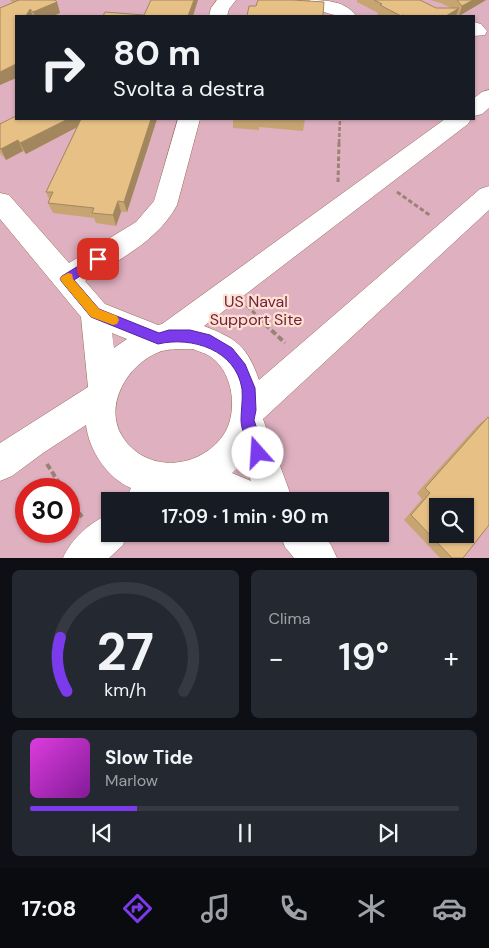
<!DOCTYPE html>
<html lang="it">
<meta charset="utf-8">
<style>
body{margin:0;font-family:"DM Sans",sans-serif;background:#242831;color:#f1f3f6;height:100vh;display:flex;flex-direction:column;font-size:19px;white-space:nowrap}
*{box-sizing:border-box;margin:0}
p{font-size:16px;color:#9ea1a6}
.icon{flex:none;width:28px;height:28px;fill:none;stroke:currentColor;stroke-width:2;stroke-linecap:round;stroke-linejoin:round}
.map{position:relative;height:558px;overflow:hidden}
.sheet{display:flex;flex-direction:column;gap:12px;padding:12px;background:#0d0f14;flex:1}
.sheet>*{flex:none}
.guide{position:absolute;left:15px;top:15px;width:460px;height:105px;border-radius:0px;box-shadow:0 1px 4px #0004;background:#171b24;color:#f1f3f6;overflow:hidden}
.fabs{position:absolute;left:429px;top:498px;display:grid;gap:10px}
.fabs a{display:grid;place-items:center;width:45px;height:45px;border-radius:0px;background:#171b24;box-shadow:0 1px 4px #0004;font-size:25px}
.speed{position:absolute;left:15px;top:478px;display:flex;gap:10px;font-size:25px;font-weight:700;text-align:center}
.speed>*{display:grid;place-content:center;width:65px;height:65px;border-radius:50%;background:#171b24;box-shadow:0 1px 4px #0004;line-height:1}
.speed .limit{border:8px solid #d22;background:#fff;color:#111}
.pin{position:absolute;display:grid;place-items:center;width:42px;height:42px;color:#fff;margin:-21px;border-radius:10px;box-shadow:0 2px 8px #0006}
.me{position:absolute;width:55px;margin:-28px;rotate:341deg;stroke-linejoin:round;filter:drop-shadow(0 0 4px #0008)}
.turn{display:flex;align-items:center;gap:18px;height:105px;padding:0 15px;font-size:22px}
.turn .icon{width:65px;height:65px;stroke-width:2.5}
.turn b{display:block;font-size:35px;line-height:42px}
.big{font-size:38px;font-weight:600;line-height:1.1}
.sheet .tile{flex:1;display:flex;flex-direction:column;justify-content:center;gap:8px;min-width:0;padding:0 18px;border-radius:8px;background:#242831}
.sheet .dial{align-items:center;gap:0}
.dial svg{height:130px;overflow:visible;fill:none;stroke:#363941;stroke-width:7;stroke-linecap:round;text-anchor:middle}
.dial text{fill:#f1f3f6;stroke:none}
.song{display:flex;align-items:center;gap:15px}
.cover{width:60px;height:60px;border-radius:8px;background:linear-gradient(135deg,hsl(300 70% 55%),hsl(290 70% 35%))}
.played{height:5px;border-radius:2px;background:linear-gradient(90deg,#7c3aed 25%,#363941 25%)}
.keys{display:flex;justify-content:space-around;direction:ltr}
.heat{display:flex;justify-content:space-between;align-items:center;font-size:28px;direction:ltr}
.sheet .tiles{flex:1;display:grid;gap:12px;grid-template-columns:1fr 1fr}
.tile:last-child{grid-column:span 2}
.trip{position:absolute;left:101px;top:492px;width:288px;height:50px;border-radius:0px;background:#171b24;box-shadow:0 1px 4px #0004;font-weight:600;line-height:50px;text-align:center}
.dock{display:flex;height:80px;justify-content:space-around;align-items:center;background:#090b0e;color:#9ea1a6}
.dock .icon{width:35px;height:35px}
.dock .current{color:#7c3aed}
.dock b{font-size:22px;color:#f1f3f6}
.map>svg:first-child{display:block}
</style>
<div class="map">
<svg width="489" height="558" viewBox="0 0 489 558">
<rect width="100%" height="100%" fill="#fde1ce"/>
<path fill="#dfb0c0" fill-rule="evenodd" d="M 0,0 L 489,0 L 489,558 L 0,558 ZM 16,16 L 474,16 L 474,119 L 16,119 ZM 26,489 L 69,489 L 69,531 L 26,531 ZM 110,501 L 380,501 L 380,534 L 110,534 ZM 438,506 L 465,506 L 465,534 L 438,534 Z"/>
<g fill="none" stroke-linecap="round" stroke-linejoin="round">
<defs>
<g id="minor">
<polygon points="217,0 236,0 229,9 227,16 209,16 211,8"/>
<path d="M 309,0 C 326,0 346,1 356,16 C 340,17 319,15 309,0 Z"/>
<polygon points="474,22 481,24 487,31 485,35 474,36"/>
<polygon points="489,90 489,108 482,114 474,116 474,98 482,92"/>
<path d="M 178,119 L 200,119 L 177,205 C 158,241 118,260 85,281 L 105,304 L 158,325 L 162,324 L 445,119 L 471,119 L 468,124 L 204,326 C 237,339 247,346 259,380 L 480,189 L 489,186 L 489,210 L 263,419 L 293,501 L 215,501 L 194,492 L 180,497 L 173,497 L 169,501 L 125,501 L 131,488 C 107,478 89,450 86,425 L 43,453 L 12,476 L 0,481 L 0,443 L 88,387 L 81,317 L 0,219 L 0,193 L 9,195 L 69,263 L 136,222 L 154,201 ZM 112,333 L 127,339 L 114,348 ZM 193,349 C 199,352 206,353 211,357 C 234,373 239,414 222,437 C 197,470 145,473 122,436 C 103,405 128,364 159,352 C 169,348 183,350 193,349 ZM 244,462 L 251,481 L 232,473 Z"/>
<path d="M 110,514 L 110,534 L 127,534 L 123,545 L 109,558 L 63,558 C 72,538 90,522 110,514 Z"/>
<polygon points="280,534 322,534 331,545 337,558 294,558 285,547"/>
</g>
</defs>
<use href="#minor" stroke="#966d4f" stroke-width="1"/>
<polyline stroke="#9a8374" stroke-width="2.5" stroke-dasharray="4 2" stroke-linecap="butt" points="339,143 340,119"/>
<g stroke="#9a8374" stroke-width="3" stroke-dasharray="4.5 2.5" stroke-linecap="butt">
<polyline points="338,182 339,142"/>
<polyline points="397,192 431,216"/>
<polyline points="247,306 267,325"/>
</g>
<g stroke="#9a8374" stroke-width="4" stroke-dasharray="6 3" stroke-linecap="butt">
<polyline points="265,324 285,343"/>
<polyline points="47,464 63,489"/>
<polyline points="69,498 82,517"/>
</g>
<use href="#minor" fill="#fff" fill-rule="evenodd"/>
</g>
<g fill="#c7a573">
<polygon points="10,0 55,0 57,2 60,13 53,16 16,16 16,78 0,85 0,8 13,3"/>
<polygon points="357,0 420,0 436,8 451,8 441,3 430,0 486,0 459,16 457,14 456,16 380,16 377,15 378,13 357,2"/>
<polygon points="16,119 157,119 127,212 121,212 116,226 96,223 94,218 53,213 48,203 49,199 46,192 77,127 26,154 23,151 6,160 0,153 0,124"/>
<polygon points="233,119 305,119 303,131 259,127 259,130 233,128"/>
<polygon points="488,417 463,558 440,558 404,520 422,499 417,493 478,425"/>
</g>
<g fill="#a2865e">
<polygon points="194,0 198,0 193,16 188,16"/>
<polygon points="473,0 486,0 459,16 462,6"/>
<polygon points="57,2 60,13 53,16 35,16 33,12"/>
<polygon points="459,8 456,16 446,16"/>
<polygon points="30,9 33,16 26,16"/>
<polygon points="16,64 16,78 0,85 0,72"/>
<polygon points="68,119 88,119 89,121 26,154 20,143"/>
<polygon points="151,119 157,119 127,212 124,202"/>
<polygon points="18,140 23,151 6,160 1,149"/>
<polygon points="118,201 121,212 116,226 113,215"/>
</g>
<g fill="#e7c086" stroke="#a2865e" fill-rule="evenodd">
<polygon points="19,0 55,0 57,2 33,12 30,9 26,16 16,16 16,64 0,72 0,8"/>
<polygon points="151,0 194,0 188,16 103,16 105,12 144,15"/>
<polygon points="258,0 293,0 324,2 323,16 247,16 249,6 256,6"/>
<polygon points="374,0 420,0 436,8 459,8 446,16 405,16 403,15 401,16 380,5 382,4"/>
<polygon points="457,0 473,0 462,6"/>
<polygon points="16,116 16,119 68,119 20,143 18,140 1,149 0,148 0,124"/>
<polygon points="81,119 151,119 124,202 118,201 113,215 92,213 94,208 48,203 53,192 46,192"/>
<path d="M 488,417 L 489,418 L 489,525 L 463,558 L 452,558 L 411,515 L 430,493 L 425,488 ZM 438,506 L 465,506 L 465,534 L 438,534 Z"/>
</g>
<path fill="#7c3aed" stroke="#51269a" d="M 98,254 L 103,259 L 102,262 L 74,280 L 99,309 L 159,333 L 169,330 L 190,330 L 210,335 L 232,348 L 245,364 L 255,388 L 256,410 L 254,420 L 265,453 L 263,458 L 258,460 L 253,458 L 251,453 C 248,443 241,430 241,420 C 241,410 243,400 242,389 C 236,350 192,336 158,344 L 91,317 L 62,282 L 60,279 L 62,276 Z"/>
<polygon fill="#f59e0b" points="68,273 72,274 73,279 99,309 117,316 119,320 117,324 113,325 91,317 62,282 60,279 62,276"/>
<g text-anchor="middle" stroke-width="4.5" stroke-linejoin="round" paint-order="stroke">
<g font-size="16" fill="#6f2044" stroke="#fde1ce">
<text x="256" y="307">US Naval<tspan x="256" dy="18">Support Site</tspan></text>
</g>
</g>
</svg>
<div class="fabs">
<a><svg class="icon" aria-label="search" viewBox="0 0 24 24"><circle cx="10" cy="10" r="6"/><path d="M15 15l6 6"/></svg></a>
</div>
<div class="speed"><div class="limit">30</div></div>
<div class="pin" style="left:98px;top:259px;background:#d93025"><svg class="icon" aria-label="arrive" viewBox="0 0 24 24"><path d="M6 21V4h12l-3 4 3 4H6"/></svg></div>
<svg class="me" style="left:258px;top:453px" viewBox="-20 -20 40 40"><circle r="19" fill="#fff"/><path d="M0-13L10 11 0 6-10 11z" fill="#7c3aed"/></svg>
<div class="trip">17:09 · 1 min · 90 m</div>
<div class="guide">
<div class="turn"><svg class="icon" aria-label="right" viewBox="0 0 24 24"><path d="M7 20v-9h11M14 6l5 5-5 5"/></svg><div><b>80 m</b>Svolta a destra</div></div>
</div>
</div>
<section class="sheet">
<div class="tiles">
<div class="tile dial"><svg viewBox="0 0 100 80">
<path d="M14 69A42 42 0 1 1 86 69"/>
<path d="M14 69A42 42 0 0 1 10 36" stroke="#7c3aed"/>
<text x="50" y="56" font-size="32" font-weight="700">27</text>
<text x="50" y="72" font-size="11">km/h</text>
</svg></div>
<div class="tile"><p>Clima</p>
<div class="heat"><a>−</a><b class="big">19°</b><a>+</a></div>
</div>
<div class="tile">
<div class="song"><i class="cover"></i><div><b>Slow Tide</b><p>Marlow</p></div></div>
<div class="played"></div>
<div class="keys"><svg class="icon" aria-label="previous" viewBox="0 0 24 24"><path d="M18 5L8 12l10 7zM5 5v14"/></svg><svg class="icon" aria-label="pause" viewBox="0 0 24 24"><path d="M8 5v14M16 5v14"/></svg><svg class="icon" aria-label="next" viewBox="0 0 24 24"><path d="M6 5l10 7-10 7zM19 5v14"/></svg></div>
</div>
</div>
</section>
<nav class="dock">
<b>17:08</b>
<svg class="icon current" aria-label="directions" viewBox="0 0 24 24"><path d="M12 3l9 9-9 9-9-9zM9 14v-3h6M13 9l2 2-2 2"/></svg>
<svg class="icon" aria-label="music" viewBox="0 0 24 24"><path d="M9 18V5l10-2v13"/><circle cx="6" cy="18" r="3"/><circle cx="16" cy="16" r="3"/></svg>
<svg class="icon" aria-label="phone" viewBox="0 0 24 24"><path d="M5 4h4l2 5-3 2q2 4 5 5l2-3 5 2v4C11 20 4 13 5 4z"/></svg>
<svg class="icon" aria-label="climate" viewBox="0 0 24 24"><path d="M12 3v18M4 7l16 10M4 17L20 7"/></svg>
<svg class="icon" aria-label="car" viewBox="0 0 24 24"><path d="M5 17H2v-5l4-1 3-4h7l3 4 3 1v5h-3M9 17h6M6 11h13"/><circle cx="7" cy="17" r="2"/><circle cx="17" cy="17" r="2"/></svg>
</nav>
